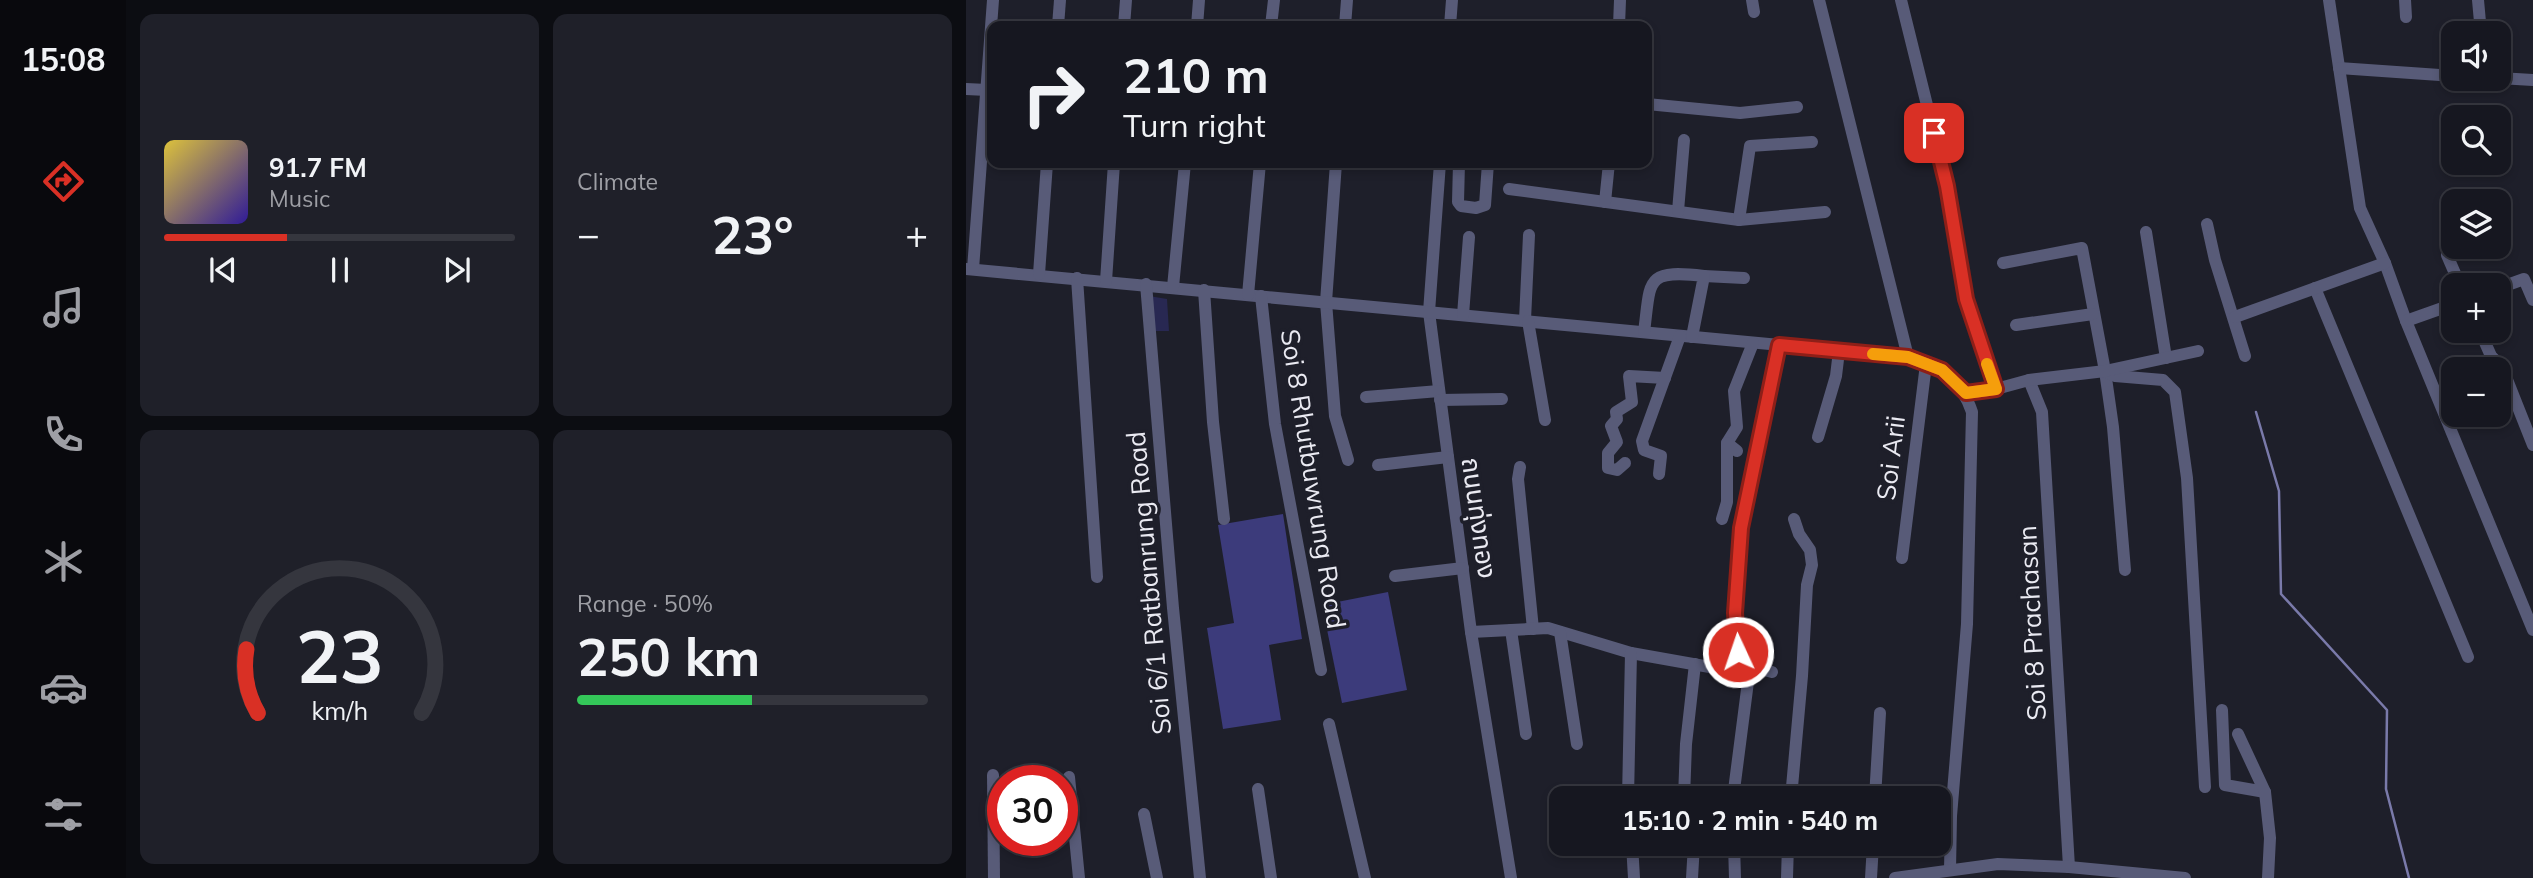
<!DOCTYPE html>
<meta charset="utf-8">
<style>
body{margin:0;font-family:Mulish,"Noto Sans Thai",sans-serif;background:#1f2029;color:#f1f3f6;height:100vh;display:flex;flex-direction:column;font-size:26px;white-space:nowrap}
*{box-sizing:border-box;margin:0}
p{font-size:23px;color:#9e9fa5}
.icon{flex:none;width:38px;height:38px;fill:none;stroke:currentColor;stroke-width:2;stroke-linecap:round;stroke-linejoin:round}
.map{position:relative;flex:1;overflow:hidden}
.side{display:flex;flex-direction:column;gap:14px;padding:14px;background:#0c0d12;width:840px}
.side>*{flex:none}
.banner{position:absolute;left:21px;top:21px;width:665px;height:147px;border-radius:14px;box-shadow:0 4px 10px #0003,0 0 0 2px #35363e;background:#161720;color:#f1f3f6;overflow:hidden}
.controls{position:absolute;left:1475px;top:21px;display:grid;gap:14px}
.controls a{display:grid;place-items:center;width:70px;height:70px;border-radius:14px;background:#161720;box-shadow:0 4px 10px #0003,0 0 0 2px #35363e;font-size:35px}
.speed{position:absolute;left:21px;top:765px;display:flex;gap:14px;font-size:35px;font-weight:700;text-align:center}
.speed>*{display:grid;place-content:center;width:91px;height:91px;border-radius:50%;background:#161720;box-shadow:0 4px 10px #0003,0 0 0 2px #35363e;line-height:1}
.speed .limit{border:10px solid #d22;background:#fff;color:#111}
.pin{position:absolute;display:grid;place-items:center;width:60px;height:60px;color:#fff;margin:-30px;border-radius:14px;box-shadow:0 4px 10px #0006}
.me{position:absolute;width:77px;margin:-38px;rotate:357deg;stroke-linejoin:round;filter:drop-shadow(0 0 5px #0008)}
.turn{display:flex;align-items:center;gap:24px;height:147px;padding:0 21px;font-size:32px}
.turn .icon{width:91px;height:91px;stroke-width:2.5}
.turn b{display:block;font-size:49px;line-height:60px}
.big{font-size:52px;font-weight:700;line-height:1.1}
.side .card{flex:1;display:flex;flex-direction:column;justify-content:center;gap:10px;min-width:0;padding:0 24px;border-radius:14px;background:#1f2029}
.side .dial{align-items:center;gap:0}
.dial svg{height:182px;overflow:visible;fill:none;stroke:#35363e;stroke-width:7;stroke-linecap:round;text-anchor:middle}
.dial text{fill:#f1f3f6;stroke:none}
.song{display:flex;align-items:center;gap:21px}
.cover{width:84px;height:84px;border-radius:10px;background:linear-gradient(135deg,hsl(50 70% 55%),hsl(250 70% 35%))}
.played{height:7px;border-radius:4px;background:linear-gradient(90deg,#d93025 35%,#35363e 35%)}
.keys{display:flex;justify-content:space-around;direction:ltr}
.heat{display:flex;justify-content:space-between;align-items:center;font-size:38px;direction:ltr}
.charge{height:10px;border-radius:5px;background:linear-gradient(90deg,#34c759 50%,#35363e 0)}
.side .tiles{flex:1;display:grid;gap:14px;grid-template-columns:repeat(2,1fr)}
.trip{position:absolute;left:583px;top:786px;width:402px;height:70px;border-radius:14px;background:#161720;box-shadow:0 4px 10px #0003,0 0 0 2px #35363e;font-weight:700;line-height:70px;text-align:center}
main{display:flex;flex:1;min-height:0}
.tab-bar{display:flex;flex-direction:column;width:126px;justify-content:space-around;align-items:center;background:#09090d;color:#9e9fa5}
.tab-bar .icon{width:49px;height:49px}
.tab-bar .on{color:#d93025}
.tab-bar b{font-size:32px;color:#f1f3f6}
.map>svg:first-child{display:block}
</style>
<main>
<nav class="tab-bar">
<b>15:08</b>
<svg class="icon on" aria-label="directions" viewBox="0 0 24 24"><path d="M12 3l9 9-9 9-9-9zM9 14v-3h6M13 9l2 2-2 2"/></svg>
<svg class="icon" aria-label="music" viewBox="0 0 24 24"><path d="M9 18V5l10-2v13"/><circle cx="6" cy="18" r="3"/><circle cx="16" cy="16" r="3"/></svg>
<svg class="icon" aria-label="phone" viewBox="0 0 24 24"><path d="M5 4h4l2 5-3 2q2 4 5 5l2-3 5 2v4C11 20 4 13 5 4z"/></svg>
<svg class="icon" aria-label="climate" viewBox="0 0 24 24"><path d="M12 3v18M4 7l16 10M4 17L20 7"/></svg>
<svg class="icon" aria-label="car" viewBox="0 0 24 24"><path d="M5 17H2v-5l4-1 3-4h7l3 4 3 1v5h-3M9 17h6M6 11h13"/><circle cx="7" cy="17" r="2"/><circle cx="17" cy="17" r="2"/></svg>
<svg class="icon" aria-label="filters" viewBox="0 0 24 24"><path d="M4 7h16M4 17h16"/><circle cx="9" cy="7" r="2"/><circle cx="15" cy="17" r="2"/></svg>
</nav>
<section class="side">
<div class="tiles">
<div class="card">
<div class="song"><i class="cover"></i><div><b>91.7 FM</b><p>Music</p></div></div>
<div class="played"></div>
<div class="keys"><svg class="icon" aria-label="previous" viewBox="0 0 24 24"><path d="M18 5L8 12l10 7zM5 5v14"/></svg><svg class="icon" aria-label="pause" viewBox="0 0 24 24"><path d="M8 5v14M16 5v14"/></svg><svg class="icon" aria-label="next" viewBox="0 0 24 24"><path d="M6 5l10 7-10 7zM19 5v14"/></svg></div>
</div>
<div class="card"><p>Climate</p>
<div class="heat"><a>−</a><b class="big">23°</b><a>+</a></div>
</div>
<div class="card dial"><svg viewBox="0 0 100 80">
<path d="M14 69A42 42 0 1 1 86 69"/>
<path d="M14 69A42 42 0 0 1 9 41" stroke="#d93025"/>
<text x="50" y="56" font-size="32" font-weight="700">23</text>
<text x="50" y="72" font-size="11">km/h</text>
</svg></div>
<div class="card"><p>Range · 50%</p><b class="big">250 km</b><div class="charge"></div></div>
</div>
</section>
<div class="map">
<svg width="1567" height="878" viewBox="0 0 1567 878">
<rect width="100%" height="100%" fill="#1e1f2a"/>
<polygon fill="#282852" points="183,296 201,299 203,331 186,331"/>
<g fill="#3c3b7b">
<polygon points="317,514 336,639 303,645 315,720 257,729 241,628 268,623 252,525"/>
<polygon points="422,592 441,690 376,703 356,605"/>
</g>
<g fill="none" stroke-linecap="round" stroke-linejoin="round">
<polyline stroke="#7a7aaa" stroke-width="2.5" points="1290,412 1313,491 1315,594 1421,710 1420,789 1443,878"/>
<g stroke="#585b78" stroke-width="12">
<polyline points="786,0 788,12"/>
<polyline points="853,0 942,357"/>
<polyline points="935,0 981,186 1000,299 1030,389"/>
<polyline points="1363,0 1394,208 1419,263 1440,321 1567,630"/>
<polyline points="1439,0 1440,17"/>
<polyline points="1512,0 1515,33"/>
<polyline points="92,26 94,0"/>
<polyline points="158,26 160,0"/>
<polyline points="231,26 233,0"/>
<polyline points="305,26 308,0"/>
<polyline points="379,26 381,0"/>
<polyline points="484,26 486,0"/>
<polyline points="653,26 654,0"/>
<polyline points="1373,68 1488,76"/>
<polyline points="1533,78 1567,80"/>
<polyline points="0,89 21,90"/>
<polyline points="681,104 774,113 831,107"/>
<polyline points="370,163 360,302 369,416 382,460"/>
<polyline points="474,163 463,312 505,632 545,878"/>
<polyline points="493,163 492,202 495,206 510,208 519,205 522,163"/>
<polyline points="543,189 773,220 859,212"/>
<polyline points="639,202 643,163"/>
<polyline points="712,211 718,140"/>
<polyline points="773,220 784,146 846,142"/>
<polyline points="1241,224 1249,260 1279,356"/>
<polyline points="1180,232 1200,358"/>
<polyline points="1481,255 1494,285"/>
<polyline points="1037,263 1116,248 1139,371 1147,427 1159,570"/>
<path d="M 0,269 L 942,357 C 975,369 994,377 1006,412 L 1001,624 L 985,816 L 984,870"/>
<polyline points="7,269 27,0"/>
<polyline points="73,274 81,163"/>
<polyline points="738,276 778,278"/>
<polyline points="111,278 131,577"/>
<polyline points="140,281 148,163"/>
<polyline points="180,284 207,608 234,878"/>
<polyline points="207,287 219,163"/>
<polyline points="1349,288 1502,657"/>
<polyline points="1533,288 1558,279 1567,300"/>
<polyline points="238,290 247,422 258,519"/>
<polyline points="282,295 294,163"/>
<polyline points="295,296 309,424 355,670"/>
<polyline points="497,315 503,237"/>
<polyline points="1269,317 1419,263"/>
<polyline points="559,320 563,235"/>
<polyline points="562,321 579,420"/>
<polyline points="1440,321 1488,304"/>
<polyline points="1050,325 1127,314"/>
<polyline points="1514,331 1525,356 1536,367 1567,445"/>
<path d="M 678,332 C 685,280 678,269 738,276 L 726,337"/>
<polyline points="1139,371 1149,376 1197,380 1209,392 1221,478 1239,787"/>
<polyline points="1063,380 1076,412 1103,867"/>
<polyline points="1000,393 1030,389 1063,380 1139,371 1232,351"/>
<polyline points="400,397 473,391"/>
<polyline points="474,400 536,399"/>
<polyline points="852,437 870,376 873,351"/>
<polyline points="761,443 771,427 768,391 787,343"/>
<polyline points="659,463 651,470 642,468 642,453 651,442 645,426 651,419 650,412 666,402 663,376 699,378"/>
<polyline points="412,465 482,457"/>
<polyline points="554,467 552,479 567,629"/>
<polyline points="693,474 695,456 678,450 676,441 714,336"/>
<polyline points="756,519 761,502 761,443 771,451"/>
<polyline points="936,558 960,364"/>
<polyline points="429,576 497,568"/>
<polyline points="545,630 560,734"/>
<polyline points="505,632 582,628 665,653 783,674 795,669 806,672"/>
<polyline points="594,632 611,744"/>
<polyline points="773,672 769,613 775,529 813,345"/>
<polyline points="1256,710 1259,785 1299,792"/>
<polyline points="363,724 399,878"/>
<polyline points="1272,734 1299,792 1304,838 1302,878"/>
<polyline points="27,775 28,878"/>
<polyline points="103,777 113,878"/>
<polyline points="292,789 305,878"/>
<polyline points="662,798 665,653"/>
<polyline points="718,798 720,744 729,664"/>
<polyline points="767,798 783,674"/>
<polyline points="825,798 836,676 841,585 846,565 844,550 833,534 828,519"/>
<polyline points="909,798 914,713"/>
<polyline points="178,814 191,878"/>
<polyline points="666,844 668,878"/>
<polyline points="768,844 769,878"/>
<polyline points="726,878 728,844"/>
<polyline points="821,878 822,844"/>
<polyline points="905,878 907,844"/>
<polyline points="929,878 1032,864 1103,867 1219,878"/>
</g>
</g>
<g fill="none" stroke-linecap="round" stroke-linejoin="round">
<defs>
<polyline id="route" points="772,652 769,613 775,528 813,345 942,357 976,370 1000,393 1030,389 1000,299 981,186 968,133"/>
</defs>
<use href="#route" stroke="#8d1f18" stroke-width="18"/>
<use href="#route" stroke="#d93025" stroke-width="12"/>
<polyline stroke="#f59e0b" stroke-width="12" points="907,354 942,357 976,370 1000,393 1030,389 1021,364"/>
</g>
<g text-anchor="middle" stroke-width="7" stroke-linejoin="round" paint-order="stroke">
<g font-size="26" fill="#eaeaf2" stroke="#1e1f2a">
<text transform="translate(925 458) rotate(-83)" y="9">Soi Arii</text>
<text transform="translate(347 479) rotate(81)" y="9">Soi 8 Rhutbuwrung Road</text>
<text transform="translate(513 518) rotate(82)" y="9">ถนนทุ่งทอง</text>
<text transform="translate(183 583) rotate(-95)" y="9">Soi 6/1 Ratbanrung Road</text>
<text transform="translate(1066 623) rotate(-93)" y="9">Soi 8 Prachasan</text>
</g>
</g>
</svg>
<div class="controls">
<a><svg class="icon" aria-label="sound" viewBox="0 0 24 24"><path d="M4 9h4l5-4v14l-5-4H4zM17 9q2 3 0 6"/></svg></a>
<a><svg class="icon" aria-label="search" viewBox="0 0 24 24"><circle cx="10" cy="10" r="6"/><path d="M15 15l6 6"/></svg></a>
<a><svg class="icon" aria-label="layers" viewBox="0 0 24 24"><path d="M12 4l9 5-9 5-9-5zM3 14l9 5 9-5"/></svg></a>
<a>+</a>
<a>−</a>
</div>
<div class="speed"><div class="limit">30</div></div>
<div class="pin" style="left:968px;top:133px;background:#d93025"><svg class="icon" aria-label="arrive" viewBox="0 0 24 24"><path d="M6 21V4h12l-3 4 3 4H6"/></svg></div>
<svg class="me" style="left:772px;top:652px" viewBox="-20 -20 40 40"><circle r="17" fill="#d93025" stroke="#fff" stroke-width="3"/><path d="M0-11L8 9 0 5-8 9z" fill="#fff"/></svg>
<div class="trip">15:10 · 2 min · 540 m</div>
<div class="banner">
<div class="turn"><svg class="icon" aria-label="right" viewBox="0 0 24 24"><path d="M7 20v-9h11M14 6l5 5-5 5"/></svg><div><b>210 m</b>Turn right</div></div>
</div>
</div>
</main>
